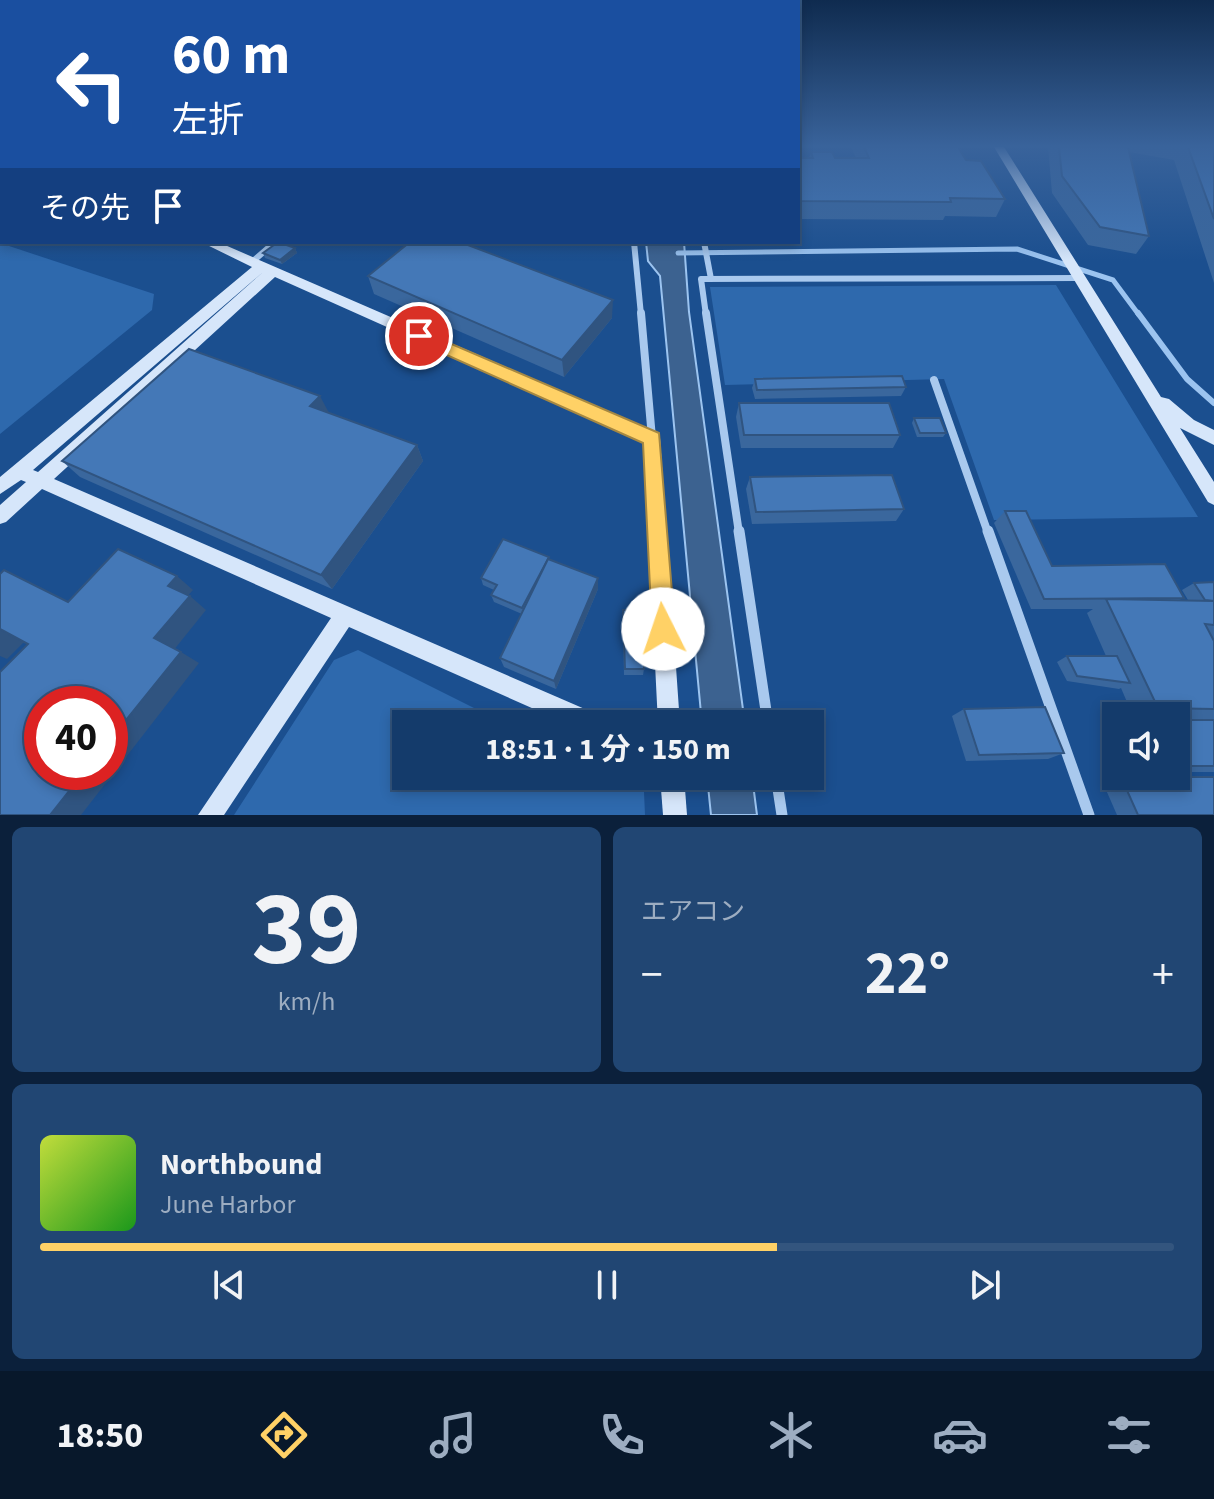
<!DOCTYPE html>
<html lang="ja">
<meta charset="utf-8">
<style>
body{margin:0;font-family:"Source Sans 3","Noto Sans JP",sans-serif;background:#214673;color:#f1f3f6;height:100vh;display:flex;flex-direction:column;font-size:30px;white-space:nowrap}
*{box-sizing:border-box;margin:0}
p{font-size:26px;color:#9dadc1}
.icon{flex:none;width:44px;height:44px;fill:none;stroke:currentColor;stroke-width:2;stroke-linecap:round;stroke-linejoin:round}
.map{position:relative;height:815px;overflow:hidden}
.panel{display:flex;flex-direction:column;gap:12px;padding:12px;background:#0b203b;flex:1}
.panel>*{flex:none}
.guide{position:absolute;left:0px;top:0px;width:800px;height:244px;box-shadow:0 4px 12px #0003,0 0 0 2px #33557e;background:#1a4fa0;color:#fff;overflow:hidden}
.fabs{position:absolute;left:1102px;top:702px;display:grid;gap:16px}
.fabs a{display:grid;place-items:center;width:88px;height:88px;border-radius:0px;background:#143b6b;box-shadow:0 4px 12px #0003,0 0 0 2px #33557e;font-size:40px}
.speed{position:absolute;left:24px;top:686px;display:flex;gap:16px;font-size:40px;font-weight:700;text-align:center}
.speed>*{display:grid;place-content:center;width:104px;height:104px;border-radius:50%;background:#143b6b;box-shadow:0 4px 12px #0003,0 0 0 2px #33557e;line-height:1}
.speed .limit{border:12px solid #d22;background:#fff;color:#111}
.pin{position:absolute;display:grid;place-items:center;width:68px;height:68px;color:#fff;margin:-34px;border:4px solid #fff;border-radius:50%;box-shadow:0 2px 8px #0007}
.me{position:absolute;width:88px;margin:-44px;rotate:356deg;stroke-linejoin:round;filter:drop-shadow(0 0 6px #0008)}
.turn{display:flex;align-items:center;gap:28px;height:168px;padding:0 40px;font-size:36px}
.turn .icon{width:104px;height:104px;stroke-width:2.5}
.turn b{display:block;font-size:56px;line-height:68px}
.then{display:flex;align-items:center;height:76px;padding:0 40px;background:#0003;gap:16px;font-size:30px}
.big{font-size:60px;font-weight:700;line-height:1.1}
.panel .card{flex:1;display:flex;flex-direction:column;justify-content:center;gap:12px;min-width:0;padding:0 28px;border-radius:12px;background:#214673}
.panel .dial{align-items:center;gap:0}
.dial b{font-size:104px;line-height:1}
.song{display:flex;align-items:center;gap:24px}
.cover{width:96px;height:96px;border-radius:12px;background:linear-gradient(135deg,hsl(70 70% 55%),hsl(120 70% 35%))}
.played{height:8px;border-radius:4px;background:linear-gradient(90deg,#ffd166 65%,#33557e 65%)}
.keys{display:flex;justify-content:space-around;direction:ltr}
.heat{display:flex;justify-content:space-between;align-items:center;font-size:44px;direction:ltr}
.panel .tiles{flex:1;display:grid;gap:12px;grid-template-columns:1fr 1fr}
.card:last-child{grid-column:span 2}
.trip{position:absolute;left:392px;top:710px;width:432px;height:80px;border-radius:0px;background:#143b6b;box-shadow:0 4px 12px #0003,0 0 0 2px #33557e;font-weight:700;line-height:80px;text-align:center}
.dock{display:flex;height:128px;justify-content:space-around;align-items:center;background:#08182b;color:#9dadc1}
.dock .icon{width:56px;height:56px}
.dock .current{color:#ffd166}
.dock b{font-size:36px;color:#f1f3f6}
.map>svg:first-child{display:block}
</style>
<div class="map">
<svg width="1214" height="815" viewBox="0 0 1214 815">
<rect width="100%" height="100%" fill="#1b4f8f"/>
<g fill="#2e69ad">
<polygon points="0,243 154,294 152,310 0,434"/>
<polygon points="1056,285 1198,517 994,520 944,379 725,385 710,287"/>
<polygon points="358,650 506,724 406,724 406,776 610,776 644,792 645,815 234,815 334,660"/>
</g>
<g fill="#3c6290" stroke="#9cc4f0" stroke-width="2">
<polygon points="646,242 684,242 689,312 745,724 702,724 660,276 648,261"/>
<polygon points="707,776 752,776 757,815 711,815"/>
</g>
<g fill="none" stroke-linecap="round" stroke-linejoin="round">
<polyline stroke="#9cc4f0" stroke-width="5" points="678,253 1017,249 1113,280 1139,315"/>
<polyline stroke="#9cc4f0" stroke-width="6" points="1138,313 1187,379 1214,403"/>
<g stroke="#a9c9ee" stroke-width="6">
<polyline points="634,242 641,315"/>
<polyline points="704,242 711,279"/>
<polyline points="252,262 275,242"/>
<polyline points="706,315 701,279 1078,278"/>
</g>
<g stroke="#a9c9ee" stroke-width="8">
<polyline points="641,313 652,438"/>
<polyline points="706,313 739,533"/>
<polyline points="934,380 988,533"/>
</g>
<g stroke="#a9c9ee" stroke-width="11">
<polyline points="739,531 768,724"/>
<polyline points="988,531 1089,815"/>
<polyline points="776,776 782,815"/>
</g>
<g fill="#d6e6fa" fill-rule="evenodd">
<rect x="0" y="147" width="2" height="7"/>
<polygon points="994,147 1004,147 1161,397 1169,399 1194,420 1214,430 1214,445 1180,428 1214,482 1214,505 1208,502"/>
<path d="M 201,242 L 218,242 L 658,433 L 660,438 L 680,724 L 658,724 L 644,442 L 275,277 L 54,479 L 601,716 L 604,724 L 568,724 L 349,627 L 224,815 L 198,815 L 331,618 L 42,489 L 6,522 L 0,524 L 0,505 L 26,482 L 21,480 L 0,494 L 0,477 L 252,267 ZM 263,272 L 38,472 L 33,470 Z"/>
<polygon points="660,776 684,776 687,815 663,815"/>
</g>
</g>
<g fill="#3a679d">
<polygon points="851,147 958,147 966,160 1005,199 996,217 945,216 943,220 798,219 798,158 809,158 811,152 835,158 856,158"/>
<polygon points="1048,147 1214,147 1214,283 1174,160 1129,152 1149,236 1136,254 1088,245 1052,193"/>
<polygon points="295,248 297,253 282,264 265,258 263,253"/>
<polygon points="368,276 612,318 564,377 374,294"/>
<polygon points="755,379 906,387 901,396 755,399 752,388"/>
<polygon points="739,403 900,435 893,448 741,448 736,417"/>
<polygon points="914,418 946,433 943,437 917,437 912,423"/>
<polygon points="417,445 423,461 332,589 80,477 62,461"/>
<polygon points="750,477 904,509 896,521 752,524 746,489"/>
<polygon points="1005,511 1052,566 1184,598 1179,600 1188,600 1182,590 1194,583 1214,582 1214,719 1176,719 1176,716 1133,716 1121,688 1119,689 1067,681 1057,662 1067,656 1106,656 1087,613 1093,609 1031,609 994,523"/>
<polygon points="550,560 598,578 598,589 556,689 504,667 500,658 522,614 494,602 491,595 494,590 483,585 481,578"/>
<polygon points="623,617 644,669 643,675 624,675"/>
<polygon points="964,709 1064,753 1048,759 966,761 952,716"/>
<rect x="1176" y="720" width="38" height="52"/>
<polygon points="1121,777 1214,815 1117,815 1103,783"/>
</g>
<g fill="#305480">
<polygon points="295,248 297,253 282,264 280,260"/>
<polygon points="613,300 612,318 564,377 562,360"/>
<polygon points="320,396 329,413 310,406"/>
<polygon points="417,445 423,461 332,589 321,575"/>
<polygon points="177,576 193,590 184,600 168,586"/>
<polygon points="598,578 598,589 556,689 554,681"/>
<polygon points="190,596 206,610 173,651 154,638"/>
<polygon points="0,629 24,642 7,659 0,656"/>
<polygon points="181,652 199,663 81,815 50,815 84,772 110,772 110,740"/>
</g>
<g fill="#4478b7" stroke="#305480" stroke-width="2">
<polygon points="864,147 958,147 966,160 981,161 1005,199 950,198 951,202 798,201 798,158 813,158 811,152 832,152 835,158 869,158"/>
<polygon points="1059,147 1128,147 1149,236 1100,227 1062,176"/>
<polygon points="1188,147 1214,147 1214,219"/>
<polygon points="278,242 295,248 280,260 263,253"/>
<polygon points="410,242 460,242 613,300 562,360 368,276"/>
<polygon points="189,349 320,396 310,406 417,445 321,575 62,461"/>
<polygon points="902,376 906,387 757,390 755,379"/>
<polygon points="739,403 889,403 900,435 744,435"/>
<polygon points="914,418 940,418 946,433 920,433"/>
<polygon points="892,475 904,509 756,512 750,477"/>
<polygon points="1005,511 1026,511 1052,566 1165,564 1184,598 1044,599"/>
<polygon points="503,539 549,557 522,608 491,595 497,585 481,578"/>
<polygon points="118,549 177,576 168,586 190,596 154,638 181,652 110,740 110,704 42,704 42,772 84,772 50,815 0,815 0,672 28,644 0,629 0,574 4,570 68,602"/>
<polygon points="548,559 598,578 554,681 500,658"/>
<polygon points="1214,582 1214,601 1205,600 1194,583"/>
<polygon points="1106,599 1214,601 1214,625 1205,624 1214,641 1214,709 1158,708"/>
<polygon points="623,610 642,610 644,669 625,669"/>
<polygon points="1067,656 1117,656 1130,683 1077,676"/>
<polygon points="1045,707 1064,753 979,755 964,709"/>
<polygon points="1176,720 1214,720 1214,766 1178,766 1176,762"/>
<polygon points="1121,777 1214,777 1214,815 1138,815"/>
</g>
<linearGradient id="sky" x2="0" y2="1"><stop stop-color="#0f2b4f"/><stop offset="0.56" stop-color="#39639b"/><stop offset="1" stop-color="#39639b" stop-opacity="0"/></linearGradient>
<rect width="1214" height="261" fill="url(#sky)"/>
<polygon fill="#ffd166" stroke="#a68842" stroke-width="2" points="419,330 659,433 675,629 672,637 663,640 655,637 652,629 643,443 413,340 410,336 413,332"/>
</svg>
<div class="fabs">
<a><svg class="icon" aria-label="sound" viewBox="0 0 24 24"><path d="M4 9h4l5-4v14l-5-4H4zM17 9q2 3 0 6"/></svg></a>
</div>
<div class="speed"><div class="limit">40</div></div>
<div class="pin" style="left:419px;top:336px;background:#d93025"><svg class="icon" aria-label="arrive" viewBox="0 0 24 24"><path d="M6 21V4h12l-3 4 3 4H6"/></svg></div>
<svg class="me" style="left:663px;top:629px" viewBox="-20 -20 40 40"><circle r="19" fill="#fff"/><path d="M0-13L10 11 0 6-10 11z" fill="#ffd166"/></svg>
<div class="trip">18:51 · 1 分 · 150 m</div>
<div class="guide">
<div class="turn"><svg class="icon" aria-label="left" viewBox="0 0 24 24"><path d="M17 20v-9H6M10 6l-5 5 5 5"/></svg><div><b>60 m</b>左折</div></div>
<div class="then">その先<svg class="icon" aria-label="arrive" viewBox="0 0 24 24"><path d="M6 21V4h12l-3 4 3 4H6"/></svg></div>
</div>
</div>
<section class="panel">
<div class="tiles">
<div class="card dial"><b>39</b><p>km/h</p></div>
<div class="card"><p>エアコン</p>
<div class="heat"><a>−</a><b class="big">22°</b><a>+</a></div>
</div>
<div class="card">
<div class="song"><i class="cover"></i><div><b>Northbound</b><p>June Harbor</p></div></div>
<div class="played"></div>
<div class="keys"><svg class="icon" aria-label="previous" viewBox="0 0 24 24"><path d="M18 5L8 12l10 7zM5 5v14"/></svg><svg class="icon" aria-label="pause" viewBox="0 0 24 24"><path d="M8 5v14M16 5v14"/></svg><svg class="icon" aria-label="next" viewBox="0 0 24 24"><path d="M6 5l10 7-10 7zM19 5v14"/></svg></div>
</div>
</div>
</section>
<nav class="dock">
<b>18:50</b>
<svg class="icon current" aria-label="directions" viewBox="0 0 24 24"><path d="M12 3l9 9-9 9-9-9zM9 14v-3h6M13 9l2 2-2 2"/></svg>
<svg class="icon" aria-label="music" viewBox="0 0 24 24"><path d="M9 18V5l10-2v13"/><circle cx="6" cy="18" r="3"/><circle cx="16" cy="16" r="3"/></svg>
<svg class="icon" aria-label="phone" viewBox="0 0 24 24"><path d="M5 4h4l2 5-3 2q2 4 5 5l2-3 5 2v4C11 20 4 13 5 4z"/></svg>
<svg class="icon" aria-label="climate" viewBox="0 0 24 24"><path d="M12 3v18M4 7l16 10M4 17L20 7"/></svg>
<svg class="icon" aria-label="car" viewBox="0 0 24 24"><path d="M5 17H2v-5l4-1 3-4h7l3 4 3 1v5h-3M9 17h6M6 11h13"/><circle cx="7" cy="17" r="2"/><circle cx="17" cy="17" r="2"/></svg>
<svg class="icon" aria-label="filters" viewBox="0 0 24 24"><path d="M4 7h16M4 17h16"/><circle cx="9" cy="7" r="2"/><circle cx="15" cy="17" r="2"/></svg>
</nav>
